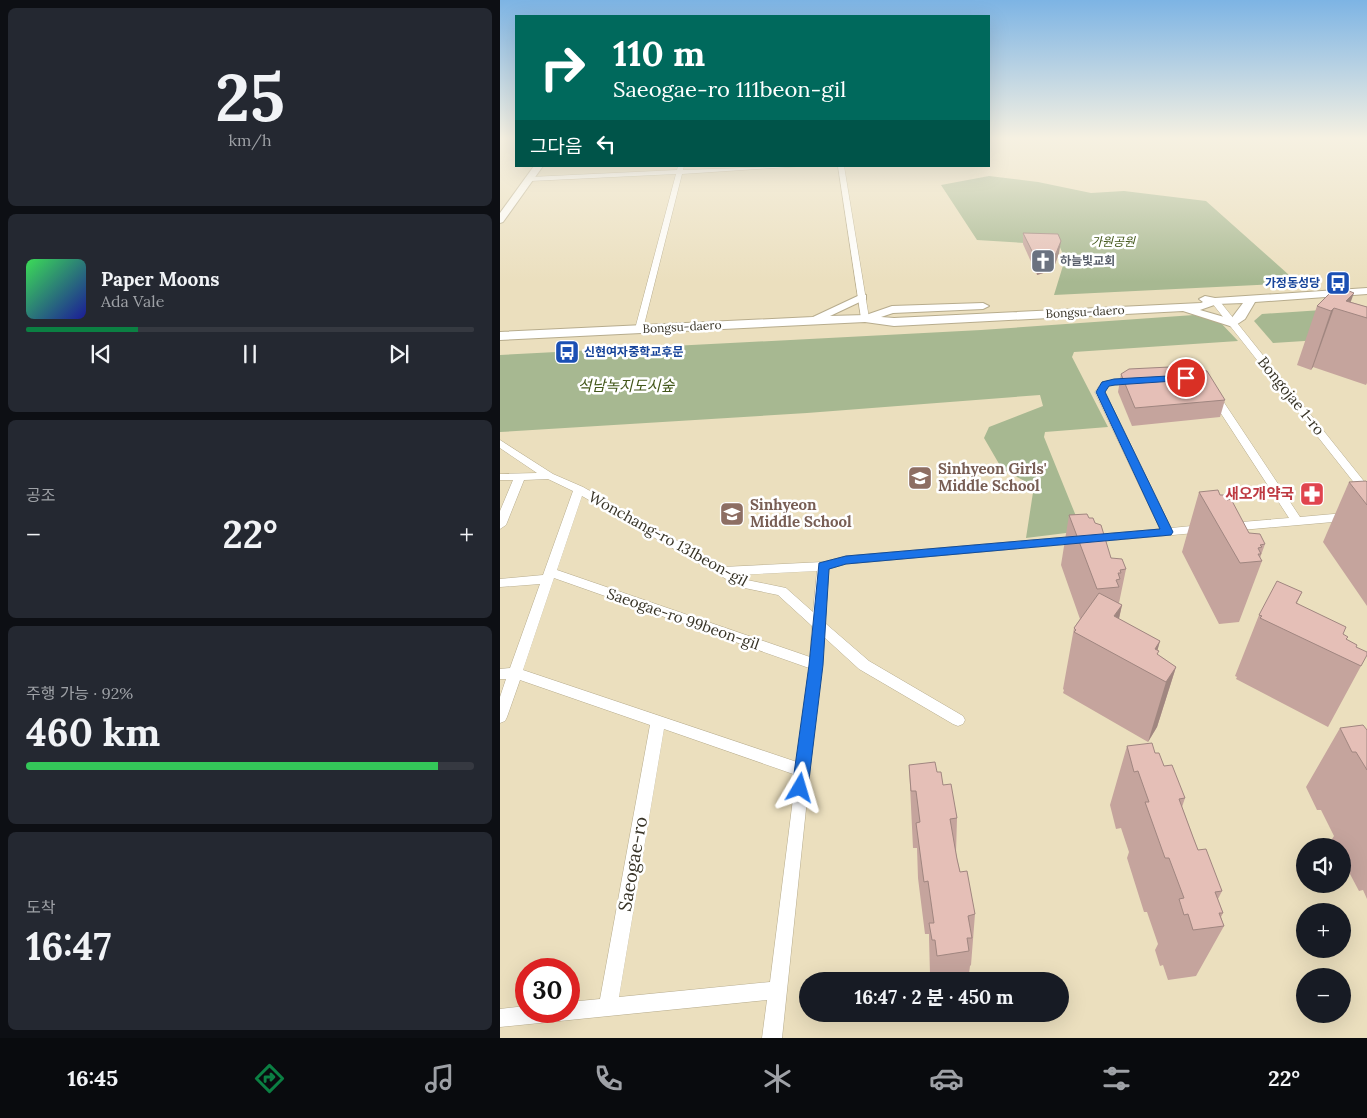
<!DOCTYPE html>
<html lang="ko">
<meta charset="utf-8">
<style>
body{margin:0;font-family:Lora,"Noto Sans KR",serif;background:#242831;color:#f1f3f6;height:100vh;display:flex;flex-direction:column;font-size:19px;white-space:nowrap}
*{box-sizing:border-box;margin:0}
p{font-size:16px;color:#9ea1a6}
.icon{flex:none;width:28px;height:28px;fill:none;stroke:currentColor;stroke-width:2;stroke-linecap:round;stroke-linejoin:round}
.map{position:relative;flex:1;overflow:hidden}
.side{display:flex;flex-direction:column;gap:8px;padding:8px;background:#0d0f14;width:500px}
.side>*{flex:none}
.hud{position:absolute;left:15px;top:15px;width:475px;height:152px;border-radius:0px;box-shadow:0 5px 20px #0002;background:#00695c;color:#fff;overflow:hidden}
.fabs{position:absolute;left:796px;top:838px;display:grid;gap:10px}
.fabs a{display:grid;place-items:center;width:55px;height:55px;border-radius:50%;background:#171b24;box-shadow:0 5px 20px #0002;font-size:25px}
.speed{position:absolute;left:15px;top:958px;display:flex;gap:10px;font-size:25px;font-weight:700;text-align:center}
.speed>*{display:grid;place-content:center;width:65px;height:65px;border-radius:50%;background:#171b24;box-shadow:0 5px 20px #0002;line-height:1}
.speed .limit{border:8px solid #d22;background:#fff;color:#111}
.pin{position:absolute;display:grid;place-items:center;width:42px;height:42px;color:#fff;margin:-21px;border:2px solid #fff;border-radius:50%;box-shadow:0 1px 5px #0007}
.me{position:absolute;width:55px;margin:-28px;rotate:7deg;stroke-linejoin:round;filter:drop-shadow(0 0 4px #0008)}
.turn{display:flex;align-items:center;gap:18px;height:105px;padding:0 15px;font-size:22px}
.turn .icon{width:65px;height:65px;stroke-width:2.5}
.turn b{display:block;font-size:35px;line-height:42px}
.then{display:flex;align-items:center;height:48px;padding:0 15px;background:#0003;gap:10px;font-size:19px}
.big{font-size:38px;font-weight:700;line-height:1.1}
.side .tile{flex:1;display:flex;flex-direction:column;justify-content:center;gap:8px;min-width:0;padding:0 18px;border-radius:8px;background:#242831}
.side .dial{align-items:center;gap:0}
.dial b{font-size:65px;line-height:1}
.song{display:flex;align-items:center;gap:15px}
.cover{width:60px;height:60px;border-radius:8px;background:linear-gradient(135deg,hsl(130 70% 55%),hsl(240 70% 35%))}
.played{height:5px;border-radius:2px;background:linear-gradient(90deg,#0b8043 25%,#363941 25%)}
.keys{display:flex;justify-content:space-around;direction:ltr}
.heat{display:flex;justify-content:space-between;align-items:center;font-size:28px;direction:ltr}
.charge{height:8px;border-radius:4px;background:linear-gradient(90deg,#34c759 92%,#363941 0)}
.trip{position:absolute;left:299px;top:972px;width:270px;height:50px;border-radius:25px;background:#171b24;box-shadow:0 5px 20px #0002;font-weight:700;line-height:50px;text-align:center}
.tab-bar{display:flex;height:80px;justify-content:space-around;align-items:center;background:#090b0e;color:#9ea1a6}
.tab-bar .icon{width:35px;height:35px}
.tab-bar .selected{color:#0b8043}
.tab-bar b{font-size:22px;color:#f1f3f6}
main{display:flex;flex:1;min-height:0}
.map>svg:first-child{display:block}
</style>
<main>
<section class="side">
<div class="tile dial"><b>25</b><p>km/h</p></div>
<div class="tile">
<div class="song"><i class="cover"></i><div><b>Paper Moons</b><p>Ada Vale</p></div></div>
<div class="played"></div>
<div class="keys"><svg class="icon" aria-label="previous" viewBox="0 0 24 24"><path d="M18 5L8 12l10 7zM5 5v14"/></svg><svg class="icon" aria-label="pause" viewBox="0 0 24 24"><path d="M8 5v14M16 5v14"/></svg><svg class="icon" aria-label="next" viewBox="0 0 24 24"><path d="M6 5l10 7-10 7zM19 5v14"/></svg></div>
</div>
<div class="tile"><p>공조</p>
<div class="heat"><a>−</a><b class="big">22°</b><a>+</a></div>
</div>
<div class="tile"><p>주행 가능 · 92%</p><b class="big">460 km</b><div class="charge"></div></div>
<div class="tile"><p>도착</p><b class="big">16:47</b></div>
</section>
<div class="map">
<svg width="867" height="1038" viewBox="0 0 867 1038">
<rect width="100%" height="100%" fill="#ebdfbe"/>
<g fill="#a7b891">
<polygon points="489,176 538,182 591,193 624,191 706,201 798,283 554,295 565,259 559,245 477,240 441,185"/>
<polygon points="867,307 867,337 773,343 754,321 762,314"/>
<polygon points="694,315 719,321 738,341 574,352 572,357 608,427 545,432 544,437 582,531 526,538 534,486 502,469 484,438 489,427 543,406 540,395 307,413 0,432 0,355 481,330"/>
</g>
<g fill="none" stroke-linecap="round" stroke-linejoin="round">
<defs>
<g id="street">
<polygon points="178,166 184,166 183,170 304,166 182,174 143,329 139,332 135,329 176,174 30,181 27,179 30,177 177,170"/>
<polygon points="338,166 344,166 369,318 365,320 361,318"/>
<polygon points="712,299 718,299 867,485 867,495 863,494 712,303"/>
<path d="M 633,378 L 638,381 L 636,383 L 608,386 L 605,392 L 671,528 L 702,525 L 708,529 L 706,532 L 346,564 L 329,569 L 325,623 L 369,661 L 463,716 L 465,720 L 463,724 L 458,726 L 453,724 L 359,669 L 324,637 L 282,1038 L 262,1038 L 267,1000 L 0,1027 L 0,1009 L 26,1006 L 26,1011 L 69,1011 L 69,1002 L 100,999 L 150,725 L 20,680 L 7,717 L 5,721 L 0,723 L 0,697 L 6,679 L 0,679 L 0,669 L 10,668 L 40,584 L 0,587 L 0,579 L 43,575 L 73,491 L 48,479 L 24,480 L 6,525 L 0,529 L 0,511 L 13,480 L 0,480 L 0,474 L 37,473 L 0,448 L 0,440 L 53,474 L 83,487 L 223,567 L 323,562 L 346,556 L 660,529 L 595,392 L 602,382 ZM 82,496 L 240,587 L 278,595 L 312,626 L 310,657 L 57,570 ZM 317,571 L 313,612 L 286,588 L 247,580 L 237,575 ZM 54,578 L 309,668 L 297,762 L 23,670 ZM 164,729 L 296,775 L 270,982 L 119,997 Z"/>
<polygon points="714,392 719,395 800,517 867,511 867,519 730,531 726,530 724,527 730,523 789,518 709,395"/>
</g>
<g id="secondary">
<polygon points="34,166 43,166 3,222 0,223 0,213"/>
<path d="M 867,288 L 867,294 L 755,302 L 745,319 L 733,327 L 683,311 L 394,326 L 365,322 L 0,340 L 0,332 L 313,317 L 362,294 L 366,295 L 366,299 L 330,316 L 366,315 L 392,306 L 483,303 L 489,306 L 483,309 L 393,313 L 381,317 L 394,318 L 701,303 L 703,302 L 699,299 L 705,296 L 715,298 ZM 743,303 L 731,319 L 700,310 L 717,304 Z"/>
</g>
</defs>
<use href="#street" stroke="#b7ac8d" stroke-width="1"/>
<use href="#secondary" stroke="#b7ac8d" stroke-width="2"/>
<use href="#street" fill="#fff" fill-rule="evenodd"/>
<use href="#secondary" fill="#fff" fill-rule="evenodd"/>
</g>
<g fill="#c5a49d">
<polygon points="523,233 559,253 553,270 537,275 523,244"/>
<polygon points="851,302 867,307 867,383 866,385 813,367 811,370 797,365 817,306"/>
<polygon points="621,374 725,400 720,417 632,426 618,392"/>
<polygon points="849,482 867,482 867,606 823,542"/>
<polygon points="699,492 749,533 765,544 760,558 762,561 739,622 719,624 682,552"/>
<polygon points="569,515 611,558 626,569 619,603 622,605 619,619 660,641 657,650 658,655 676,667 657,727 648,742 563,693 564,690 563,689 574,628 580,619 561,565"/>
<polygon points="802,592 797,603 843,634 846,639 856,647 861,666 828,727 736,679 737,677 735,676 759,615"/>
<polygon points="840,728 867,730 867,899 863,890 859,891 842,859 842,846 836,846 832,839 834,836 821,810 817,810 806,787"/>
<polygon points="627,746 655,753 664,766 685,798 682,807 693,837 698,850 722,891 718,899 723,913 721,917 724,926 696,976 668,980 663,965 660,966 655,950 658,944 647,912 644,912 627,858 629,852 621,828 616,829 610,805"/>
<polygon points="409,765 437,772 443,785 457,818 456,853 460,872 475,914 471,965 470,966 468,981 431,981 430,974 429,937 429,934 425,934 418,878 417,848 413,848"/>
</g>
<g fill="#a08680">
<polygon points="561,241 559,253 553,270 537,275 538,263"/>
<polygon points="854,293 847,312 846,301"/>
<polygon points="834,308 813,367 811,370 831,311"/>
<polygon points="622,605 611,652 614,616"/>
<polygon points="660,641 651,674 655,649"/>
<polygon points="676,667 657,727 648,742 666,682"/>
</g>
<g fill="#e5bfb7" stroke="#a08680">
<polygon points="523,233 558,234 561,241 554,258 538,263"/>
<polygon points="837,286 854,293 846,301 867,307 867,318 834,308 831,311 817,306"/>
<polygon points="690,366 707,371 725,400 635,408 621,374 629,369"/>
<polygon points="866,481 867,482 867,505 849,482"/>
<polygon points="718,490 720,495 724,495 727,500 731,499 749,533 760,534 765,544 760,545 762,547 758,548 761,554 758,554 762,561 740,563 699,492"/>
<polygon points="587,514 589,518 593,518 595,523 601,525 611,558 622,559 626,569 620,570 621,573 618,573 620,579 616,580 619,587 597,589 569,515"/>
<polygon points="777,581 802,592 796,603 846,627 843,634 848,637 846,639 857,645 856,647 867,652 867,655 861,666 760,618 762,616 759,615"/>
<polygon points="599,593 622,605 614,616 660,641 655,649 659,651 657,654 676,667 666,682 574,632 576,630 574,628"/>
<polygon points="863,725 867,730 867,770 856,752 852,752 840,728"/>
<polygon points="652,743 655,753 659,753 664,766 672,765 685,798 679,799 693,837 698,850 706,849 722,891 715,892 723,913 719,913 724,926 693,930 688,914 684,915 679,899 684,898 669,858 665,858 645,802 649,802 638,771 634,772 627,746"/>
<polygon points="435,762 437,772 441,772 443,785 451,784 457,818 450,819 457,859 460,872 467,871 475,914 468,916 472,938 467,938 469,951 437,956 435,940 432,940 429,923 434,923 428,881 424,882 416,823 420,822 416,791 411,791 409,765"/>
</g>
<linearGradient id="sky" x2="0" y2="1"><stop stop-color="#7db4e4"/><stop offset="0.49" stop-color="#f6f1e2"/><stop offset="1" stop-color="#f6f1e2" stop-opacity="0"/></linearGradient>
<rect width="867" height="282" fill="url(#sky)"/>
<polygon fill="#1a73e8" stroke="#114b97" points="686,375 691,378 689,380 615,385 609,386 605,392 673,532 671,535 346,564 329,569 323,665 308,788 306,793 300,795 295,793 292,788 309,665 319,563 346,556 660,529 596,392 602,382 614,379"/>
<defs>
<symbol id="church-square" viewBox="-11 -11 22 22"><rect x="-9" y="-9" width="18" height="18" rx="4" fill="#6b7280" stroke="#fff"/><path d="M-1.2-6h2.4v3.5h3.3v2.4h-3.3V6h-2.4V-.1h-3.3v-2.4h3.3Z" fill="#fff"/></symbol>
<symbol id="bus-square" viewBox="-11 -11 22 22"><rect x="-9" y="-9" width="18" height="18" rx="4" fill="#1a4fb4" stroke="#fff"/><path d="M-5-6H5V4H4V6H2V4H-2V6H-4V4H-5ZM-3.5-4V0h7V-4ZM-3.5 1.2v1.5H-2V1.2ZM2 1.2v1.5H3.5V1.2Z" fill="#fff"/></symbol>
<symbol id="school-square" viewBox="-11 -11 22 22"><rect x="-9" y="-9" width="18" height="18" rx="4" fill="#8d6e63" stroke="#fff"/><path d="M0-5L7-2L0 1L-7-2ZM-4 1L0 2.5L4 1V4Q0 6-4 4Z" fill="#fff"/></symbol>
<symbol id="pharmacy-square" viewBox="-11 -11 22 22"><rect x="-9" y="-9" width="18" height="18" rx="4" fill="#e0444e" stroke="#fff"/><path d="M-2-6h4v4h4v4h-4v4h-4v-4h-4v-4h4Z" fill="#fff"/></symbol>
</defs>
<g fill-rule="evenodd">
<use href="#church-square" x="529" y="247" width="28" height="28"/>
<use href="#bus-square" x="824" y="269" width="28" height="28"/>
<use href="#bus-square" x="53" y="338" width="28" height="28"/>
<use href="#school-square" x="406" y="464" width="28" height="28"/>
<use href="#pharmacy-square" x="798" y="480" width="28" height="28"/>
<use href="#school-square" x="218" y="500" width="28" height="28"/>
</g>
<g text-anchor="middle" stroke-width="5" stroke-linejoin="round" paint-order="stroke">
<g font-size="12" font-style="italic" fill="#43571a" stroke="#fff">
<text x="613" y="246">가원공원</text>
</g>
<g font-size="12" font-weight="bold" fill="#5b616d" stroke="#fff" text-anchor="start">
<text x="560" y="265">하늘빛교회</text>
</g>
<g font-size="12" font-weight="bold" fill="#164399" stroke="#fff" text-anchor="end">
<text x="820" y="287">가정동성당</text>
<text x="84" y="356" text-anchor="start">신현여자중학교후문</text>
</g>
<g font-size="12" fill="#373326" stroke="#fff">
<text transform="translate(585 312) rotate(-3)" y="4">Bongsu-daero</text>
<text transform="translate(182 327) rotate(-3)" y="4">Bongsu-daero</text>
</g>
<g font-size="15" font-style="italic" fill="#43571a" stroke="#fff">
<text x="126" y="391">석남녹지도시숲</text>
</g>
<g font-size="15" fill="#373326" stroke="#fff">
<text transform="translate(791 396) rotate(51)" y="5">Bongojae 1-ro</text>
<text transform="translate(168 539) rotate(29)" y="5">Wonchang-ro 131beon-gil</text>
<text transform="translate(183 619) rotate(19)" y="5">Saeogae-ro 99beon-gil</text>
</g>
<g font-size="15" font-weight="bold" fill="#785e54" stroke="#fff" text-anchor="start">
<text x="438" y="474">Sinhyeon Girls'<tspan x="438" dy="17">Middle School</tspan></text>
<text x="250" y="510">Sinhyeon<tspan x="250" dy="17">Middle School</tspan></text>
</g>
<g font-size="15" font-weight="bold" fill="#be3a42" stroke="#fff" text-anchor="end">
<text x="794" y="499">새오개약국</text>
</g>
<g font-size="18" fill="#373326" stroke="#fff">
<text transform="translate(133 864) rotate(-80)" y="6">Saeogae-ro</text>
</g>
</g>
</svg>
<div class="fabs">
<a><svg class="icon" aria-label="sound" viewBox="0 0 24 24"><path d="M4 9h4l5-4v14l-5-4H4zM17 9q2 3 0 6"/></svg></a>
<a>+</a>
<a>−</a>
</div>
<div class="speed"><div class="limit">30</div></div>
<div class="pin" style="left:686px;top:378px;background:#d93025"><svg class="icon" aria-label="arrive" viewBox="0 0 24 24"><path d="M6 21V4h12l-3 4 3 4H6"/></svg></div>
<svg class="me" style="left:300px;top:788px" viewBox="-20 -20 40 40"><path d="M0-17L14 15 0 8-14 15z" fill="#1a73e8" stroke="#fff" stroke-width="4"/></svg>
<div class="trip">16:47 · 2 분 · 450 m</div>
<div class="hud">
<div class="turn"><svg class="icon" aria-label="right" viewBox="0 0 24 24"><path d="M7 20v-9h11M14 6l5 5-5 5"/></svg><div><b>110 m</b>Saeogae-ro 111beon-gil</div></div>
<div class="then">그다음<svg class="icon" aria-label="left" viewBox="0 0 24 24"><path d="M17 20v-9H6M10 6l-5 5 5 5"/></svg></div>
</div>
</div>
</main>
<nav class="tab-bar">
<b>16:45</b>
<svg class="icon selected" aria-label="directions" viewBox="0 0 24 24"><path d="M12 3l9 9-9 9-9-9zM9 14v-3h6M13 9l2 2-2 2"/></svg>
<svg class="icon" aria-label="music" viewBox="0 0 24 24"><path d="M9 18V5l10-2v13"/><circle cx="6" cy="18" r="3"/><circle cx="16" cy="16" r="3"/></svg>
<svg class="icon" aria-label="phone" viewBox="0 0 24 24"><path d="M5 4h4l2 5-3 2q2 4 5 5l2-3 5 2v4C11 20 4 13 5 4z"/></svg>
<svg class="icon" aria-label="climate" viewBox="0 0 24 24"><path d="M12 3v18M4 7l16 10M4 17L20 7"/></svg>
<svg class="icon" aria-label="car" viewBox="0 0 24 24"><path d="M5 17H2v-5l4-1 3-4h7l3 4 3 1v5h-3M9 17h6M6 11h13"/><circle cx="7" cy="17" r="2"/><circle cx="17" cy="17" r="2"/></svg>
<svg class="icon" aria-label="filters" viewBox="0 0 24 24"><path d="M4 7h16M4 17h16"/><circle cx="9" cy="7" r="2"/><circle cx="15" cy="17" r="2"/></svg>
<b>22°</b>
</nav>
